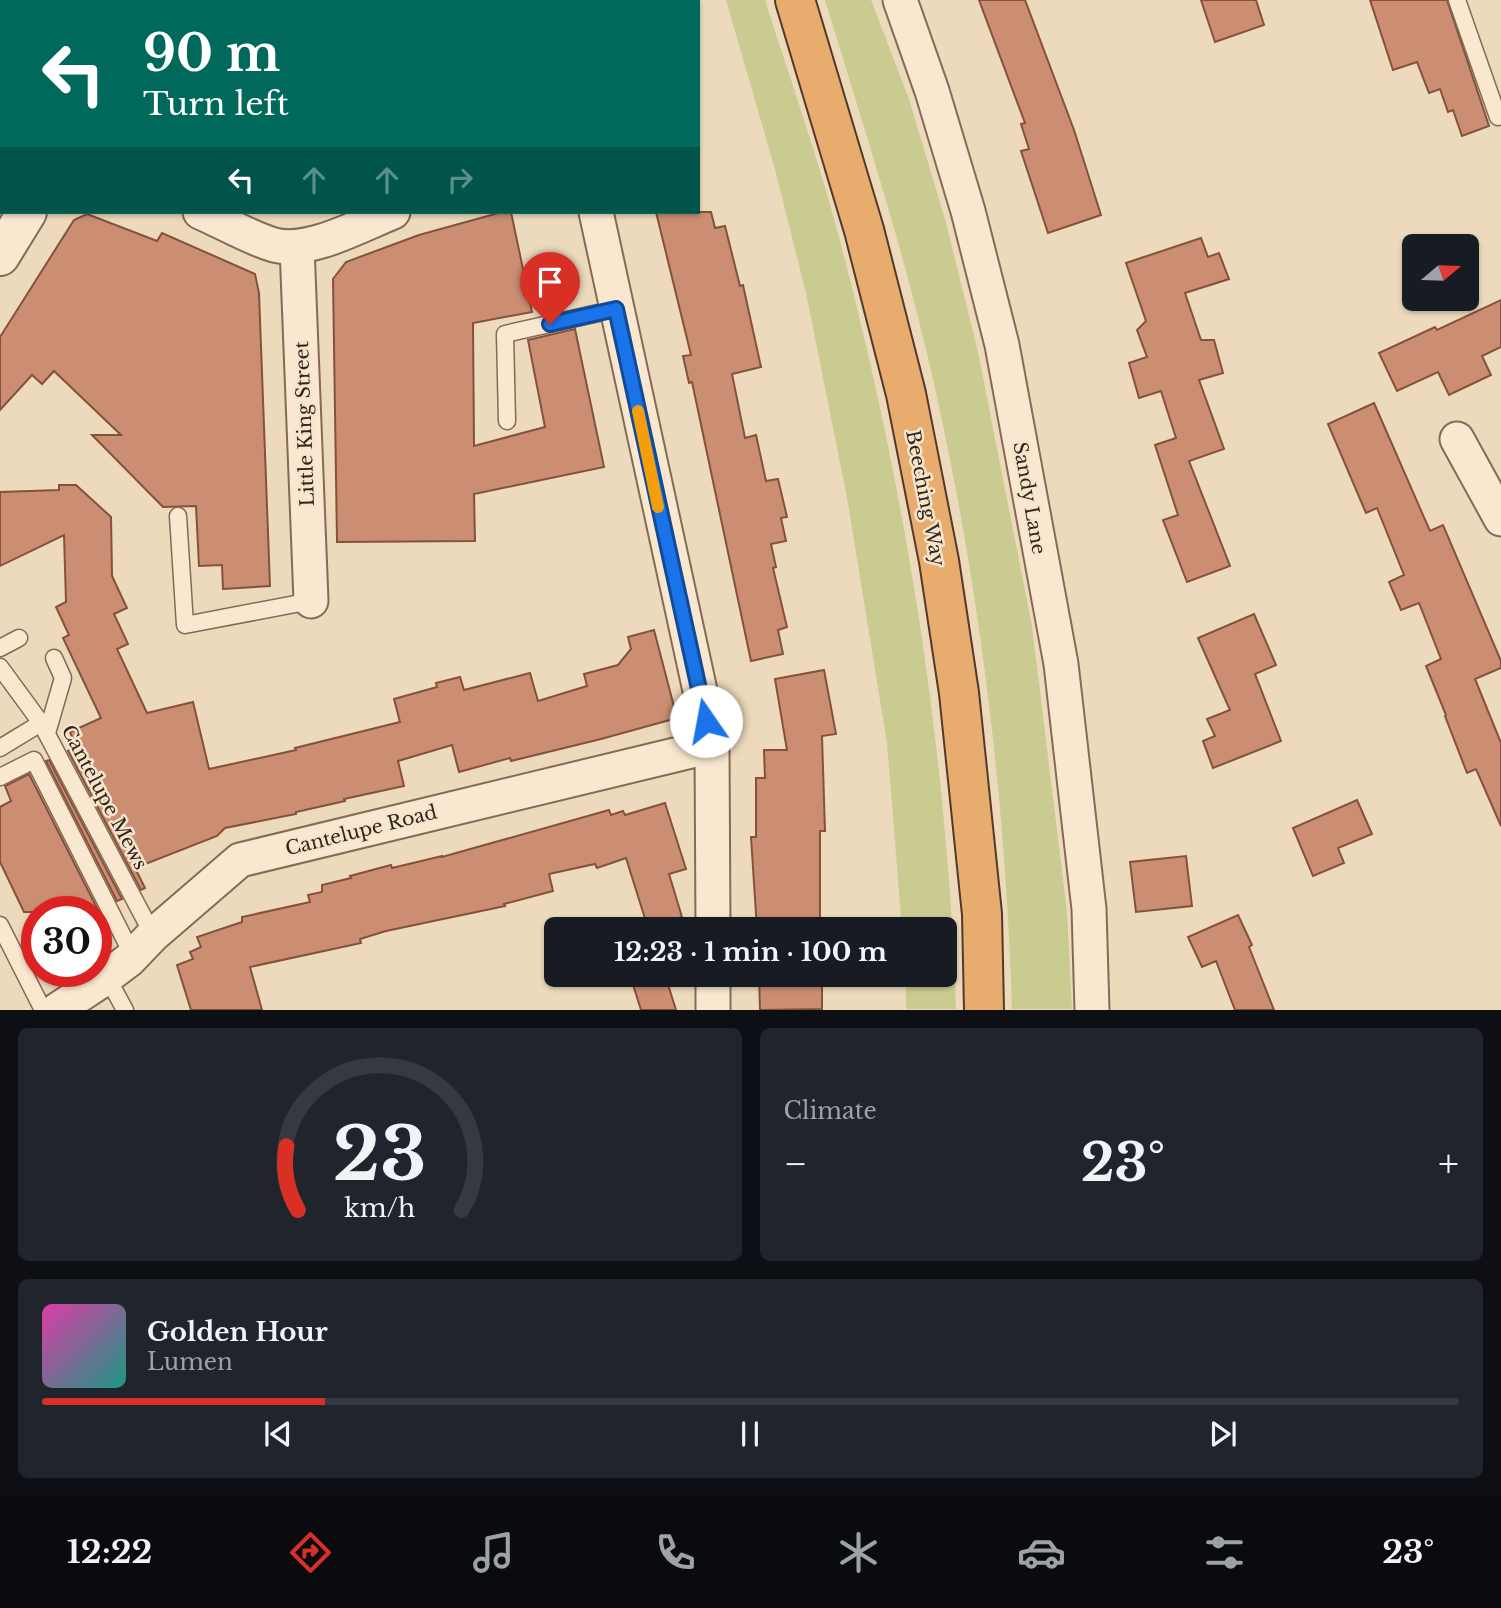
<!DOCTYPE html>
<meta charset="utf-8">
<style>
body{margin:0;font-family:"Libre Baskerville",serif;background:#20242c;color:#f1f3f6;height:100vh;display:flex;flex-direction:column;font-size:26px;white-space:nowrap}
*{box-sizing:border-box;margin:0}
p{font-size:23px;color:#9ea1a6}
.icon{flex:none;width:38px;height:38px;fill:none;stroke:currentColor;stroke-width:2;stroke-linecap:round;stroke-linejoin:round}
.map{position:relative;height:1010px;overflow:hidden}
.drawer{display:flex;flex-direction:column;gap:18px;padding:18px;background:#0d0f14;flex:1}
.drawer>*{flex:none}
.top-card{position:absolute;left:0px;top:0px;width:700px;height:214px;box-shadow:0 2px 5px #0004;background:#00695c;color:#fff;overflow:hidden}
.needle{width:46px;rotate:71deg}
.tools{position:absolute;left:1402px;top:234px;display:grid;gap:14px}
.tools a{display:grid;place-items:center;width:77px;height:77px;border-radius:10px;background:#171b24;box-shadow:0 2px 5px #0004;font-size:35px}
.speed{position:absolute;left:21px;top:896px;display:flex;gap:14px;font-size:35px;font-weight:700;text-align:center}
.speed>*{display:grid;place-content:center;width:91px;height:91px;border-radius:50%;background:#171b24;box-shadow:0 2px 5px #0004;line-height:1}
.speed .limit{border:10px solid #d22;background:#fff;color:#111}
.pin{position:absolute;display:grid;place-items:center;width:60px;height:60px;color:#fff;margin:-72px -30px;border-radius:50% 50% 50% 0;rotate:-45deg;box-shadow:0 0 7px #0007}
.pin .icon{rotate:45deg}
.me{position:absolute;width:77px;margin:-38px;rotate:348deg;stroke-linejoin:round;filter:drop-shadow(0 0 5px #0008)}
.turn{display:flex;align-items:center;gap:24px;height:147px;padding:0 28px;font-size:32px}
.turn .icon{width:91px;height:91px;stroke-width:2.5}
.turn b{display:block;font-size:49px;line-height:60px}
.lanes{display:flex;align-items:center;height:66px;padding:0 28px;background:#0003;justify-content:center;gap:35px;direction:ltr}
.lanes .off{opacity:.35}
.big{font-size:52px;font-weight:700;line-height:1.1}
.drawer .tile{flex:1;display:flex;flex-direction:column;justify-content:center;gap:10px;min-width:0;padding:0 24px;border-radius:10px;background:#20242c}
.drawer .dial{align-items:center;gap:0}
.dial svg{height:182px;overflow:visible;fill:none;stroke:#363941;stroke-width:7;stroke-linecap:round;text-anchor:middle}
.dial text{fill:#f1f3f6;stroke:none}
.song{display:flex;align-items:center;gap:21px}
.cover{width:84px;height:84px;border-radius:10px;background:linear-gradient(135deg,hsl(320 70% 55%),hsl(170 70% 35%))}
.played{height:7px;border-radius:4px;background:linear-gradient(90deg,#d93025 20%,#363941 20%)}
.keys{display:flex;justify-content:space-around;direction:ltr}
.heat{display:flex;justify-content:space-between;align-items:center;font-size:38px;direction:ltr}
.drawer .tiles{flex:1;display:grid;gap:18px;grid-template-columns:1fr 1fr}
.tile:last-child{grid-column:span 2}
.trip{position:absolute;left:544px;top:917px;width:413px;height:70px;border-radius:10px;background:#171b24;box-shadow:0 2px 5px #0004;font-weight:700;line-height:70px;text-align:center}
.tab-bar{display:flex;height:112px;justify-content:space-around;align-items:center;background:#090b0e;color:#9ea1a6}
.tab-bar .icon{width:49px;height:49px}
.tab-bar .active{color:#d93025}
.tab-bar b{font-size:32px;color:#f1f3f6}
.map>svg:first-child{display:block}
</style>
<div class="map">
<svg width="1501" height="1010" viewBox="0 0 1501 1010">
<rect width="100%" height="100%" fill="#eddabc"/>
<g fill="#cacb91">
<path d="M 726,0 L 765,0 C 790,79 818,157 839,237 C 906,490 947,749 956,1009 L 906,1009 L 906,975 L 945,975 L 945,929 L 902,929 L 887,743 L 847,498 L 806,293 L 776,173 Z"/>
<path d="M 825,0 L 871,0 L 909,99 L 945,219 L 978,352 L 1032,626 L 1067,912 L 1072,1009 L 1012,1009 C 1005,786 977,563 925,345 C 897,229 860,115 825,0 Z"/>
</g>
<g fill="#cc8e72" stroke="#84513c" stroke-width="2">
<polygon points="979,0 1025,0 1074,130 1101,215 1048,233 1021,151 1029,149 1021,124 1025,123"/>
<polygon points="1201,0 1256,0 1264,25 1215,42"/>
<polygon points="1370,0 1447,0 1489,126 1462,136 1453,110 1448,112 1440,89 1429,93 1417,62 1393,70"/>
<polygon points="502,212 511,212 532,312 473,323 474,446 545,427 528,340 575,329 604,467 474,494 475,541 337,542 333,279 346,262 419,235"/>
<polygon points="656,212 711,212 715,228 725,226 740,286 743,285 761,367 732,374 745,438 756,435 766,481 778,479 787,517 781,518 786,541 771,544 776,567 773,568 787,627 778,630 783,654 751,661 692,382 689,383 683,356 691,355"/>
<polygon points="87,214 157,241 162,233 255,274 259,293 270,586 223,589 222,565 199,566 196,506 163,507 92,435 121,435 54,371 42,384 32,375 0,410 0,337 74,220"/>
<polygon points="1201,238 1208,257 1219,253 1229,279 1185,293 1201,340 1214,340 1223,373 1199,380 1224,449 1189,461 1230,566 1187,582 1163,520 1178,515 1155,445 1176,438 1161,391 1139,398 1129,363 1147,357 1137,330 1146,321 1126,263"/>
<polygon points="1501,300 1501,347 1482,356 1491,375 1449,395 1438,372 1397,391 1379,353 1435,327 1437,330"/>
<polygon points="1374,403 1430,531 1443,525 1501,661 1501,668 1475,679 1501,743 1501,826 1476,769 1467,773 1445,716 1446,715 1426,666 1441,659 1419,603 1401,610 1389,582 1404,575 1377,508 1366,513 1328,424"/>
<polygon points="59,485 76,485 111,517 112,576 127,608 114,614 128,644 117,649 147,713 193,702 209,769 296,750 295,748 400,722 394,699 437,687 436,683 460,677 464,690 530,673 538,701 587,686 584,674 618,665 631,649 628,637 654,630 677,718 601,739 511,761 510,758 459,772 452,745 398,761 404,786 344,799 345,801 296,812 296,814 225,828 217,836 135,868 145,888 141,890 68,751 76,747 70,732 101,718 63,638 69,635 56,607 66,602 64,535 0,566 0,492 59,490"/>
<polygon points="1254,614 1276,665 1255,674 1281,741 1213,768 1203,741 1215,736 1207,719 1230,710 1198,638"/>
<polygon points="824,670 836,734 822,736 825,831 820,831 820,929 757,929 751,837 756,837 756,778 765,778 764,750 787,750 775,679"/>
<polygon points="49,760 122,899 117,901 46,761"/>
<polygon points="29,774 99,912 24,912 0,862 0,807 11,801 5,786"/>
<polygon points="1357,800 1372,834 1338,848 1344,863 1313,876 1293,828"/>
<polygon points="665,803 686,869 669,874 682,917 648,928 626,858 597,868 595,864 549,874 553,891 504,904 505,906 386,931 360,939 361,943 250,967 262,1010 191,1010 177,965 193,959 190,952 201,947 197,937 242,922 242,917 310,902 308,895 322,892 322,885 351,878 350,876 391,865 392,868 442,856 442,857 609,810 611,815 623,811 625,815"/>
<polygon points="1186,856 1192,906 1136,912 1130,862"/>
<polygon points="1238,915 1252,945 1249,947 1274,1010 1235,1010 1216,961 1202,967 1188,937"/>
<polygon points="630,975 665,975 676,1010 641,1010"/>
<polygon points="759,975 822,976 822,1009 760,1010"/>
</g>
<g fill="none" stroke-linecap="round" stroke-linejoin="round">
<defs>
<g id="service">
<polyline points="1457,0 1498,117"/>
<polyline points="507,421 505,334 616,309"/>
<polyline points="178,516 185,625 311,601"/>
<polyline points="0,648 19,638"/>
<polyline points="0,667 41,723"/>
<polyline points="47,733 63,678 54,658"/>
<polyline points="0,748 41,723 153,935"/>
<polyline points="0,777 34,760 133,956"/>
<polyline points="0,925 43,1010"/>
<polyline points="107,977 125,1010"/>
</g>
<g id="minor">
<polyline points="556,0 556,2"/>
<polyline points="900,0 932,91 968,211 1002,345 1061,664 1089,909 1092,1010"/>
<polyline points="0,98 2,99"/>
<path d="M 200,212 C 223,222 250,238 274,245 C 309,254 361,225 393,212"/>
<polyline points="596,212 712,746 713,929"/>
<polyline points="297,247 311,601"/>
<polyline points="1457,439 1501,519"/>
<polyline points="713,975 713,1010"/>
<polyline points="57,1010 101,981 129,960 153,935 240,860 712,746"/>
</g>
<g id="tertiary">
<polyline points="122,2 123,0"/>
<polyline points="0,256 27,212"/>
</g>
<polyline id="trunk" points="795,0 864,230 906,394 939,561 959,693 982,914 984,1010"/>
</defs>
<use href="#service" stroke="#856a56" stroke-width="19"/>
<use href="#minor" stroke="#856a56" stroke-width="37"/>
<use href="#tertiary" stroke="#856a56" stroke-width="42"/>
<use href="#trunk" stroke="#52392b" stroke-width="42"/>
<use href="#service" stroke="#f9e8cf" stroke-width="16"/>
<use href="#minor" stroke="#f9e8cf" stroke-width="33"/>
<use href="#tertiary" stroke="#f9e8cf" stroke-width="38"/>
<use href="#trunk" stroke="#e8ad6e" stroke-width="38"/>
</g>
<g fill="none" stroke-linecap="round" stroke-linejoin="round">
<defs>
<polyline id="route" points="550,324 616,309 706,721"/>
</defs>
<use href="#route" stroke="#114b97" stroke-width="18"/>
<use href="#route" stroke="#1a73e8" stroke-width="12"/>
<polyline stroke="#f59e0b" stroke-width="12" points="638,411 658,507"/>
</g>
<g text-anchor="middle" stroke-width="5" stroke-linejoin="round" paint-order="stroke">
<g font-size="19" fill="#34241b" stroke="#f5e5cc">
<text transform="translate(304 424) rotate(-92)" y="7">Little King Street</text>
<text transform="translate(926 498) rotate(79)" y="7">Beeching Way</text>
<text transform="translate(1030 498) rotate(80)" y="7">Sandy Lane</text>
<text transform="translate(105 797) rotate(62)" y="7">Cantelupe Mews</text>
<text transform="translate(361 830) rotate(-14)" y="7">Cantelupe Road</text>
</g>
</g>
</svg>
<div class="tools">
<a><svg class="needle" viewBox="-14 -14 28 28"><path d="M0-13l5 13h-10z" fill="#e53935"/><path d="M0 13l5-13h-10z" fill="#9ea1a6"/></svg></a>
</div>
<div class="speed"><div class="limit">30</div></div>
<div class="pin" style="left:550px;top:324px;background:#d93025"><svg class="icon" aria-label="arrive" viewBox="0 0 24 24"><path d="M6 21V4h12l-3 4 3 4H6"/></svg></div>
<svg class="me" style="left:706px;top:721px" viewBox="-20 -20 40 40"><circle r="19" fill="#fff"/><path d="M0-13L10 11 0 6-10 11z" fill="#1a73e8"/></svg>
<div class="trip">12:23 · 1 min · 100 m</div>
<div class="top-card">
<div class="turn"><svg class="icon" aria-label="left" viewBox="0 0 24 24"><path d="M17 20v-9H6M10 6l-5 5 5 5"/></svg><div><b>90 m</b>Turn left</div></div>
<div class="lanes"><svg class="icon" aria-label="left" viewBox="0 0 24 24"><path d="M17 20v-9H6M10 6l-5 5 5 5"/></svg><svg class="icon off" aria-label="ahead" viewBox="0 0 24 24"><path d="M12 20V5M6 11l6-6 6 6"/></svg><svg class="icon off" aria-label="ahead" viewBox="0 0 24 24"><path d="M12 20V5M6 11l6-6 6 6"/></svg><svg class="icon off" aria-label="right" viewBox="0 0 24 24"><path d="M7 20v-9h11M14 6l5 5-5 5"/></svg></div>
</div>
</div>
<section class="drawer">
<div class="tiles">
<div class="tile dial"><svg viewBox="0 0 100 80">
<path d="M14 69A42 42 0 1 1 86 69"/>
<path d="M14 69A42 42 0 0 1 9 41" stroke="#d93025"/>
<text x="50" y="56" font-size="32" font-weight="700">23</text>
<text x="50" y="72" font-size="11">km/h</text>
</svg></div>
<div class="tile"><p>Climate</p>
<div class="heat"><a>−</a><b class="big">23°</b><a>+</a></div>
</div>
<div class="tile">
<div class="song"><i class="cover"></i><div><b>Golden Hour</b><p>Lumen</p></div></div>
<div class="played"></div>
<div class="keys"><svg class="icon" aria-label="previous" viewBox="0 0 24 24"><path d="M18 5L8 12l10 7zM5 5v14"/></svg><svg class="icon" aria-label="pause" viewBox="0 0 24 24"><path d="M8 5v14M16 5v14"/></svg><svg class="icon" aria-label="next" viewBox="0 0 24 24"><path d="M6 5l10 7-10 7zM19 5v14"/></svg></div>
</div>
</div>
</section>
<nav class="tab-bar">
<b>12:22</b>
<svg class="icon active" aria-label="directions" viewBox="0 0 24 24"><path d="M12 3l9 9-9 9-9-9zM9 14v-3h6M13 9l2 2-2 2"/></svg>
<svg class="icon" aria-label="music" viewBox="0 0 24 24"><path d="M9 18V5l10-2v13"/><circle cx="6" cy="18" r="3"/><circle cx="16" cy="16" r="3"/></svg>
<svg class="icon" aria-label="phone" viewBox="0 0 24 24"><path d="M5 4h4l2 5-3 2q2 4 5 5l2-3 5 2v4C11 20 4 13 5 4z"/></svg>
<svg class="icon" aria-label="climate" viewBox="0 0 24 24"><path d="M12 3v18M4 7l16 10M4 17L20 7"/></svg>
<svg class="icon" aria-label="car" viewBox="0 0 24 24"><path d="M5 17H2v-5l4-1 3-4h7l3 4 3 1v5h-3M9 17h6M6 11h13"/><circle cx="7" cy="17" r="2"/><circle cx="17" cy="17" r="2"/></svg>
<svg class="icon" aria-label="filters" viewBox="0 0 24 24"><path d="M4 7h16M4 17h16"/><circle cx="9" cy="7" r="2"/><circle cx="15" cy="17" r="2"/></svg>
<b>23°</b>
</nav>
